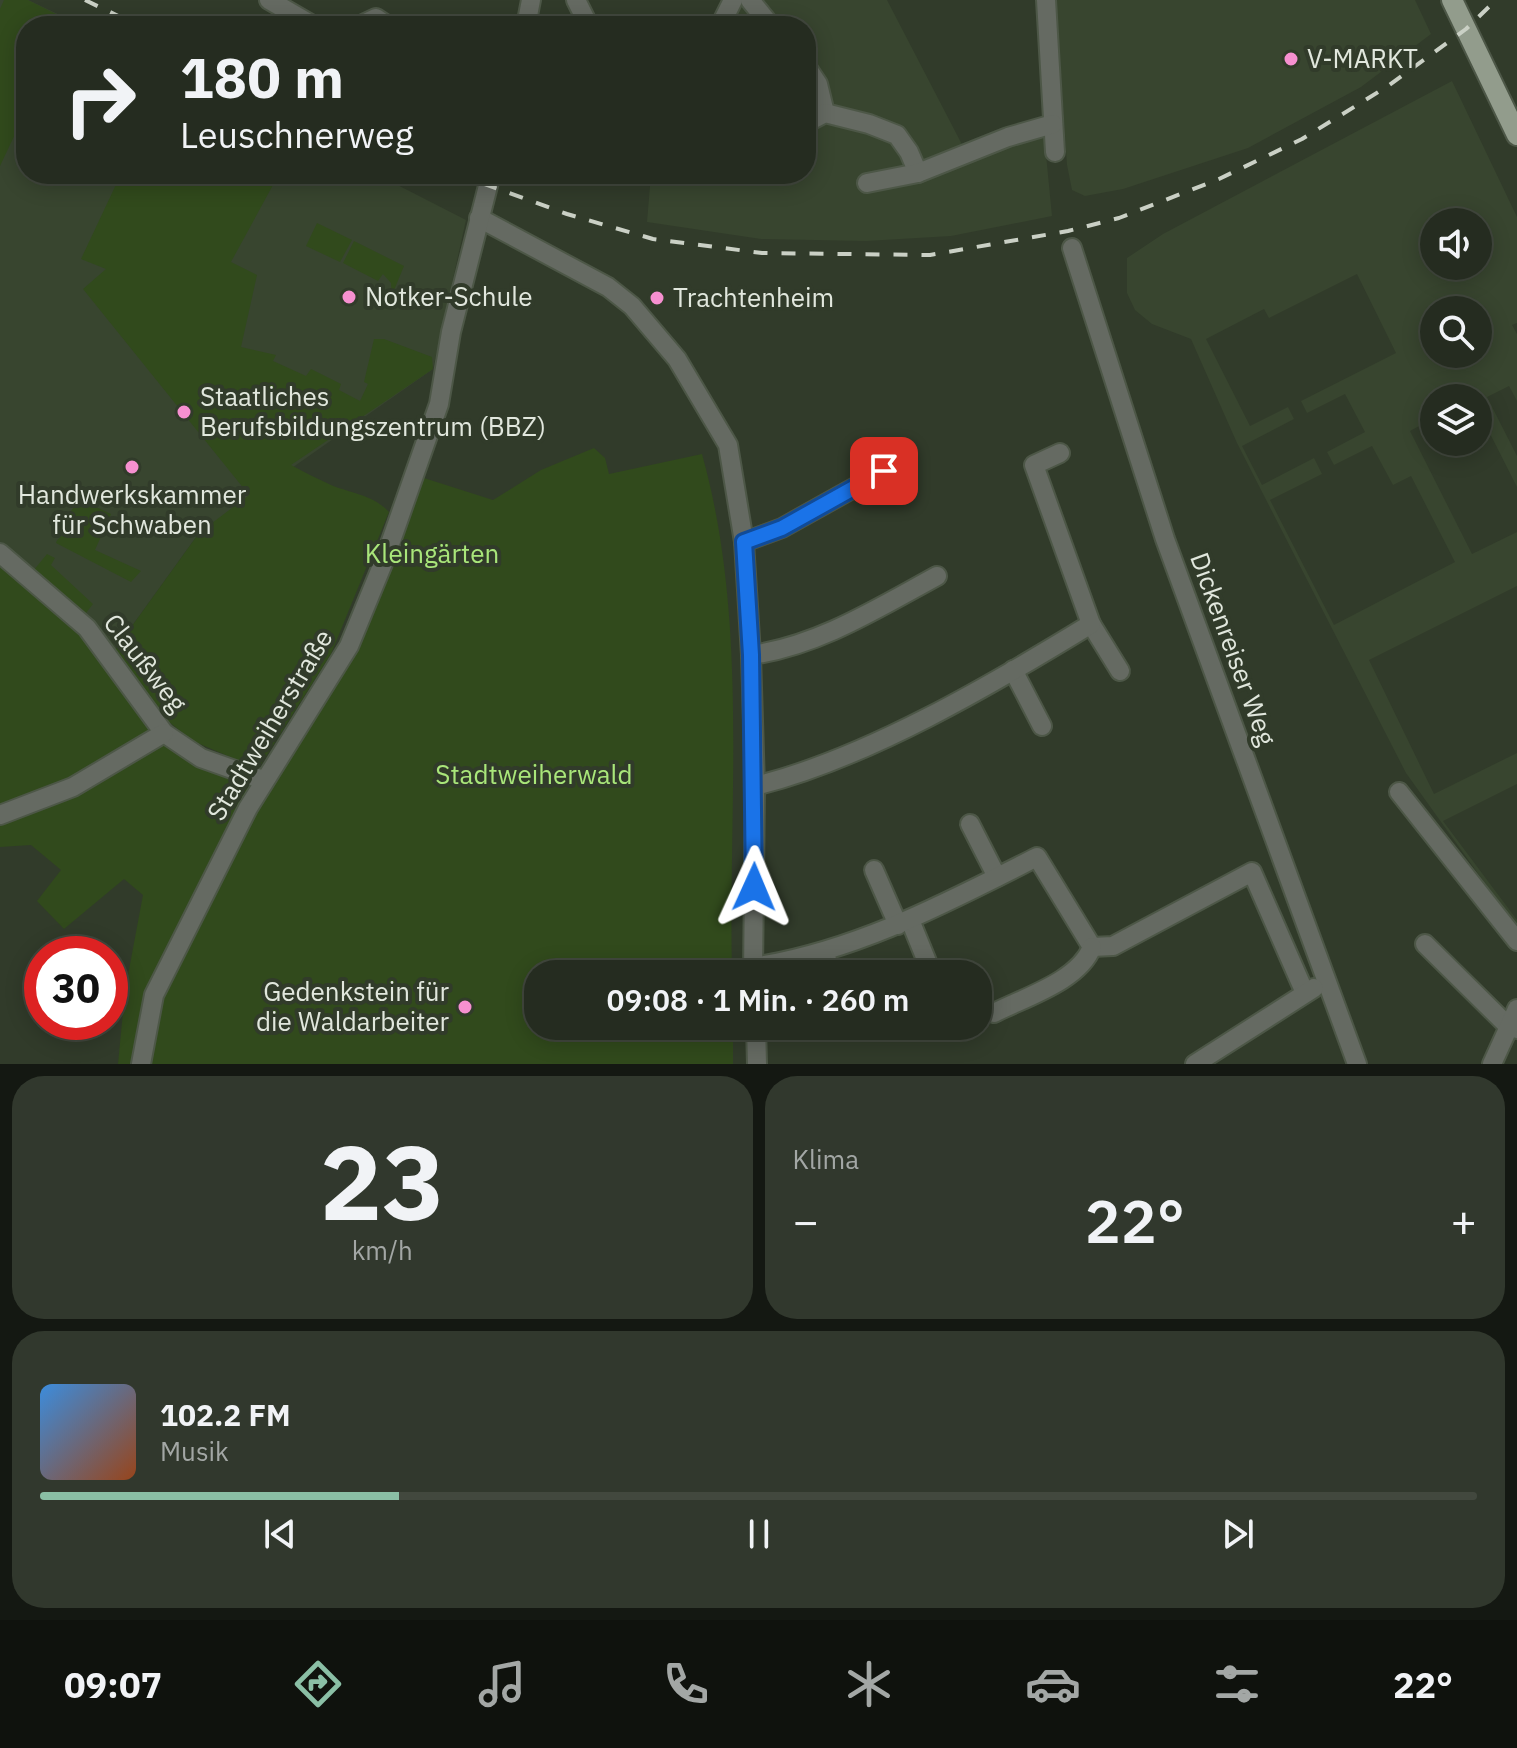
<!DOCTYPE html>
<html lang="de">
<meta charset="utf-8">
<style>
body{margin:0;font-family:"IBM Plex Sans",sans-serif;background:#31382d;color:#f1f3f6;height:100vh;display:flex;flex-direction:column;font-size:30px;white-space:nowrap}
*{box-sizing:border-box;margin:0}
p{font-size:26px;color:#a3a7a5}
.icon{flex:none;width:44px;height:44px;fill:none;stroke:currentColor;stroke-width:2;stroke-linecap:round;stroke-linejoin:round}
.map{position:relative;height:1064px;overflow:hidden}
.sheet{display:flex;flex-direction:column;gap:12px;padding:12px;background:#141812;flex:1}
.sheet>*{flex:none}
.guide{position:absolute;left:16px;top:16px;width:800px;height:168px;border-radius:32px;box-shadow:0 4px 20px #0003,0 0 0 2px #42483e;background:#252c20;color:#f1f3f6;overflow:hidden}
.buttons{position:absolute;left:1420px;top:208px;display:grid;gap:16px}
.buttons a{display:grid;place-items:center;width:72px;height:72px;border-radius:50%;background:#252c20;box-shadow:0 4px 20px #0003,0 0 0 2px #42483e;font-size:40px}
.speed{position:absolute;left:24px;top:936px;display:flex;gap:16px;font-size:40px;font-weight:700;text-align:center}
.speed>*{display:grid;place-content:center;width:104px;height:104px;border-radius:50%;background:#252c20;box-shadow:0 4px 20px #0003,0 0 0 2px #42483e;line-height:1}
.speed .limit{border:12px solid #d22;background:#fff;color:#111}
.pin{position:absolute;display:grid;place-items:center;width:68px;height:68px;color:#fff;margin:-34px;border-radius:16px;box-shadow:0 4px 12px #0006}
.me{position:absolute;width:88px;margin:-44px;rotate:1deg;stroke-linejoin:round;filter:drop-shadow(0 0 6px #0008)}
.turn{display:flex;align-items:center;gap:28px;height:168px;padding:0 32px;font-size:36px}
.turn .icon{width:104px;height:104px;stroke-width:2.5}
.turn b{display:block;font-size:56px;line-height:68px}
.big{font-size:60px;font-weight:600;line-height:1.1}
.sheet .tile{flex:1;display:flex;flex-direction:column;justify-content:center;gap:12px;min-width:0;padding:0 28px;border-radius:32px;background:#31382d}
.sheet .dial{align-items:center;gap:0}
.dial b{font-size:104px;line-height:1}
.song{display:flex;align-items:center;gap:24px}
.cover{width:96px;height:96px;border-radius:12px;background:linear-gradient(135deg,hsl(210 70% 55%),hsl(20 70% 35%))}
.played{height:8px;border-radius:4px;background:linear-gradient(90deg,#8abfa5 25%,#42483e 25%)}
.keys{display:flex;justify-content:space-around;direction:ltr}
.heat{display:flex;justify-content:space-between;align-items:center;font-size:44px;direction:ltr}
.sheet .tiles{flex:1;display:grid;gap:12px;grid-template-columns:1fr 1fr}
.tile:last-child{grid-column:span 2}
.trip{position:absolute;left:524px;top:960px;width:468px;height:80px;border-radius:32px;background:#252c20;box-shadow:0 4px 20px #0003,0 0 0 2px #42483e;font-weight:600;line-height:80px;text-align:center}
.tab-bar{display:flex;height:128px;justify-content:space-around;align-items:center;background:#0f120d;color:#a3a7a5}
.tab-bar .icon{width:56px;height:56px}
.tab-bar .on{color:#8abfa5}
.tab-bar b{font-size:36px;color:#f1f3f6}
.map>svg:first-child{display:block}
</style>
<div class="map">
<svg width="1517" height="1064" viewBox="0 0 1517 1064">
<rect width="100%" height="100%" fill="#313b2a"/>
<g fill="#38452f" fill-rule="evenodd">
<polygon points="0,0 28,0 83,26 26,26 26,174 376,174 466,220 433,369 199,533 114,651 169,722 152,735 0,804"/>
<polygon points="743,0 887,0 969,158 1044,134 1052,216 951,236 866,241 761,239 647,222 651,174 806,174 806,26 729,26"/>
<polygon points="1056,0 1415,0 1431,34 1361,87 1248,148 1123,189 1085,196 1072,190 1067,165"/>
<path d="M 1452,81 L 1517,217 L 1517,323 L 1512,325 L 1517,334 L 1517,401 L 1509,386 L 1487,397 L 1517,456 L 1517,487 L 1478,410 L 1478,398 L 1434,398 L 1434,418 L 1410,431 L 1472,554 L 1517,532 L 1517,586 L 1369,660 L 1434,794 L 1517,753 L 1517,784 L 1443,821 L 1517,920 L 1517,928 L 1406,773 L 1237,443 L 1191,339 L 1152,324 L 1135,310 L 1127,293 L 1127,258 L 1163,234 ZM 1434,222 L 1478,222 L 1478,266 L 1434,266 ZM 1357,274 L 1396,353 L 1301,401 L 1307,413 L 1345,394 L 1365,432 L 1327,452 L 1334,465 L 1372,446 L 1393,485 L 1411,476 L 1455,562 L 1334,625 L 1270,500 L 1322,474 L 1314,458 L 1262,485 L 1242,446 L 1294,419 L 1288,407 L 1250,426 L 1206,339 L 1264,309 L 1269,318 ZM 1434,310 L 1478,310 L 1478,354 L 1434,354 Z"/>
</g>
<g fill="#314a1c">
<polygon points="4,0 28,0 80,26 26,26 26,111 0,166 0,9"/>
<path d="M 121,174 L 279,174 L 231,262 L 257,275 L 241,347 L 276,355 L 273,361 L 306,376 L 311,369 L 341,384 L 339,390 L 360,401 L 368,384 L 364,382 L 374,339 L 384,339 L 432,357 L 433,369 L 291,465 C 304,472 318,479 331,485 C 350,493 374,495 389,512 L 331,654 L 258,769 L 193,741 L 169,722 L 114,651 L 199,533 L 249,495 L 83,289 L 106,269 L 81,259 Z"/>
<polygon points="317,223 352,240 340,262 306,246"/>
<polygon points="354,241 404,266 392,295 391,283 383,274 378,281 343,263"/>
<path d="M 594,448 L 605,458 L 609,474 L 702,454 C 749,622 728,801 732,974 L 538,974 L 538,1026 L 733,1026 L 733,1064 L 118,1064 L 125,991 L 143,895 L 124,879 L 64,929 L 37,901 L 61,870 L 31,845 L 0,847 L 0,553 L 87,628 L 189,760 L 268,791 C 339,695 383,588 424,478 L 493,500 L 541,470 Z"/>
<path d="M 83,501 L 111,514 L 95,550 L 141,571 L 131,582 L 56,543 C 57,539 61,537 64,533 C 71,525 63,510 83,501 Z"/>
<polygon points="47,554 55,558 51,565 93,604 83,617 33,571"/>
</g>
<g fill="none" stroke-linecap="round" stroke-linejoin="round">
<defs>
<g id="minor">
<polyline points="269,0 314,26"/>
<polyline points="576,0 589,26"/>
<polyline points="750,0 771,26"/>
<polyline points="1046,0 1055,152"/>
<polyline points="359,26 376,18 388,26"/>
<polyline points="526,26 531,0"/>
<polyline points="720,26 733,0"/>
<polyline points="806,66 818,84 825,113"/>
<polyline points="806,123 825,113 869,124 897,135 909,152 918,173"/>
<polyline points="867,183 918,173 1008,137 1053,124"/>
<polyline points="479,218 608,287 632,306 677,359 728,445 744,542 751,655 755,786 753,974"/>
<polyline points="1072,248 1165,539 1357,1064"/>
<polyline points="744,542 782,528 884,471"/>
<polyline points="0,553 87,628 164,733 201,758 263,780"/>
<polyline points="1091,624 1120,671"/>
<path d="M 751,655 C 818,646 878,608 937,576"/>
<polyline points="1013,670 1042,726"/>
<path d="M 755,786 C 866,759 993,684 1091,624 L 1034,465 L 1060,453"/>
<polyline points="1399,792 1517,941"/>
<polyline points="0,815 73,787 164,733"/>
<polyline points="970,824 997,877"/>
<polyline points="874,870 898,925"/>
<polyline points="910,920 932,974"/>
<polyline points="1425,944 1507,1025 1517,1029"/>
<polyline points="825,953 831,974"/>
<path d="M 753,967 C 856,951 944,904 1037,857 L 1092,947 L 1113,946 L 1252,872 L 1305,993"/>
<path d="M 994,1013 C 1025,997 1079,981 1092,947"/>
<polyline points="756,1026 757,1064"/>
<polyline points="141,1064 154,995 248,808 349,646 384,561 439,404 451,332 491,174"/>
<polyline points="1195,1064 1314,988"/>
<polyline points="1492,1064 1517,1009"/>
</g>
<polyline id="major" points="1452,0 1517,135"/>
</defs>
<use href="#minor" stroke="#4d5747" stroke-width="22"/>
<use href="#major" stroke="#4d5747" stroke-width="24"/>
<use href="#minor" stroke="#656a62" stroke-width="18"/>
<use href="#major" stroke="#929c8c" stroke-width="20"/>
<g stroke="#cad0c5" stroke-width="4" stroke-dasharray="14 14" stroke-linecap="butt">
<polyline points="85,0 139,26"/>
<polyline points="457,174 567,214 653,239 762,253 930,255 1068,231 1119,218 1219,179 1302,139 1388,86 1466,29 1496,0"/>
</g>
</g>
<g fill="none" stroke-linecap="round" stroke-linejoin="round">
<defs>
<polyline id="route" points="754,887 751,655 744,542 782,528 884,471"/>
</defs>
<use href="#route" stroke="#114b97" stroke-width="20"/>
<use href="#route" stroke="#1a73e8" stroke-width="14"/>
</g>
<g fill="#f690d0" stroke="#313b2a" stroke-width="3">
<circle cx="1291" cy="59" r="8"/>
<circle cx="349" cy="297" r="8"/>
<circle cx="657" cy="298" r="8"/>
<circle cx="184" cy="412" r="8"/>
<circle cx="132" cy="467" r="8"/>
<circle cx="465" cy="1007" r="8"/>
</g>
<g text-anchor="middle" stroke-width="8" stroke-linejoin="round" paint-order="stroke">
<g font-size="26" fill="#e1e7dd" stroke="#313b2a" text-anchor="start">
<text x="1307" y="68">V-MARKT</text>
<text x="365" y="306">Notker-Schule</text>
<text x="673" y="307">Trachtenheim</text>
<text x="200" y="406">Staatliches<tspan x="200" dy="30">Berufsbildungszentrum (BBZ)</tspan></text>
<text x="132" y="504" text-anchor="middle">Handwerkskammer<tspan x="132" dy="30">für Schwaben</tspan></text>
<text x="449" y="1001" text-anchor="end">Gedenkstein für<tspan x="449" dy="30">die Waldarbeiter</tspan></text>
</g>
<g font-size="26" fill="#a9e67a" stroke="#313b2a">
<text x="432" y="563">Kleingärten</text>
<text x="534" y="784">Stadtweiherwald</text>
</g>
<g font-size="26" fill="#e1e7dd" stroke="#313b2a">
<text transform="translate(1233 649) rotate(70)" y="9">Dickenreiser Weg</text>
<text transform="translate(145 663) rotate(52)" y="9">Claußweg</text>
<text transform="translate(270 725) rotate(-59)" y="9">Stadtweiherstraße</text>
</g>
</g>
</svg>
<div class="buttons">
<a><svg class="icon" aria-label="sound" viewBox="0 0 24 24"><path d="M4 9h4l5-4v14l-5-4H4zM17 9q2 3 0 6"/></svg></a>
<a><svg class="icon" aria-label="search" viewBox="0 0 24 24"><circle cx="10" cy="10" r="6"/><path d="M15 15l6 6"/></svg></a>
<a><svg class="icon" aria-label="layers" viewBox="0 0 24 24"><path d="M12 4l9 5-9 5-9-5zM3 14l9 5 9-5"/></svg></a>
</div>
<div class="speed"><div class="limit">30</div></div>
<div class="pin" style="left:884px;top:471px;background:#d93025"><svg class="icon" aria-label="arrive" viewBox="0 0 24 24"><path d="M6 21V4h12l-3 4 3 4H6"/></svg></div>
<svg class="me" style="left:754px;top:887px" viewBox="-20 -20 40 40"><path d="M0-17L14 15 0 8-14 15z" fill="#1a73e8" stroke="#fff" stroke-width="4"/></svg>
<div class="trip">09:08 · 1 Min. · 260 m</div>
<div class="guide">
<div class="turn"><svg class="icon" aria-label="right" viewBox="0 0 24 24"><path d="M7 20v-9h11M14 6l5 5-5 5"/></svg><div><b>180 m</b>Leuschnerweg</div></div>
</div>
</div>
<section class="sheet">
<div class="tiles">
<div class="tile dial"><b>23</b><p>km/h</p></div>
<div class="tile"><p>Klima</p>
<div class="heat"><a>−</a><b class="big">22°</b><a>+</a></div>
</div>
<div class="tile">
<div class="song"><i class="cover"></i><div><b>102.2 FM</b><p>Musik</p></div></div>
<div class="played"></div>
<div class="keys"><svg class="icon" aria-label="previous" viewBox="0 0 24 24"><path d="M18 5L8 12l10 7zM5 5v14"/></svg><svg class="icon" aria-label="pause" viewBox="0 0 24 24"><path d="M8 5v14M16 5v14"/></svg><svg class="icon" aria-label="next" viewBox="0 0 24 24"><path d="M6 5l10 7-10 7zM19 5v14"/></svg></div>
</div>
</div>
</section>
<nav class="tab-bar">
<b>09:07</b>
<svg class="icon on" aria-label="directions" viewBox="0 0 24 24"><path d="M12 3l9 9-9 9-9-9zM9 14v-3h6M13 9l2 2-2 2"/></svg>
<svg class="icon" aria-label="music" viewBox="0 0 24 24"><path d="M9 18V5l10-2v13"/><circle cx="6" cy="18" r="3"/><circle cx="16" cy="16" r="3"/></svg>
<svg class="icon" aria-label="phone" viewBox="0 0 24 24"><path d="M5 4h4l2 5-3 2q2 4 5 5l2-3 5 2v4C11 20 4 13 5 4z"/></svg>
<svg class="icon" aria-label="climate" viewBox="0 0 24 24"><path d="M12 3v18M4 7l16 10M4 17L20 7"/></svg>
<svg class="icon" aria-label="car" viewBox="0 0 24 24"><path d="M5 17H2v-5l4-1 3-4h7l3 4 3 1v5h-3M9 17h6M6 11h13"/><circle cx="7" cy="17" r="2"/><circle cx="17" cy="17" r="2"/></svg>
<svg class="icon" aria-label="filters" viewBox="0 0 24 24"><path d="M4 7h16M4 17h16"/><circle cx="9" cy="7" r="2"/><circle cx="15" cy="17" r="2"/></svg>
<b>22°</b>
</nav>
